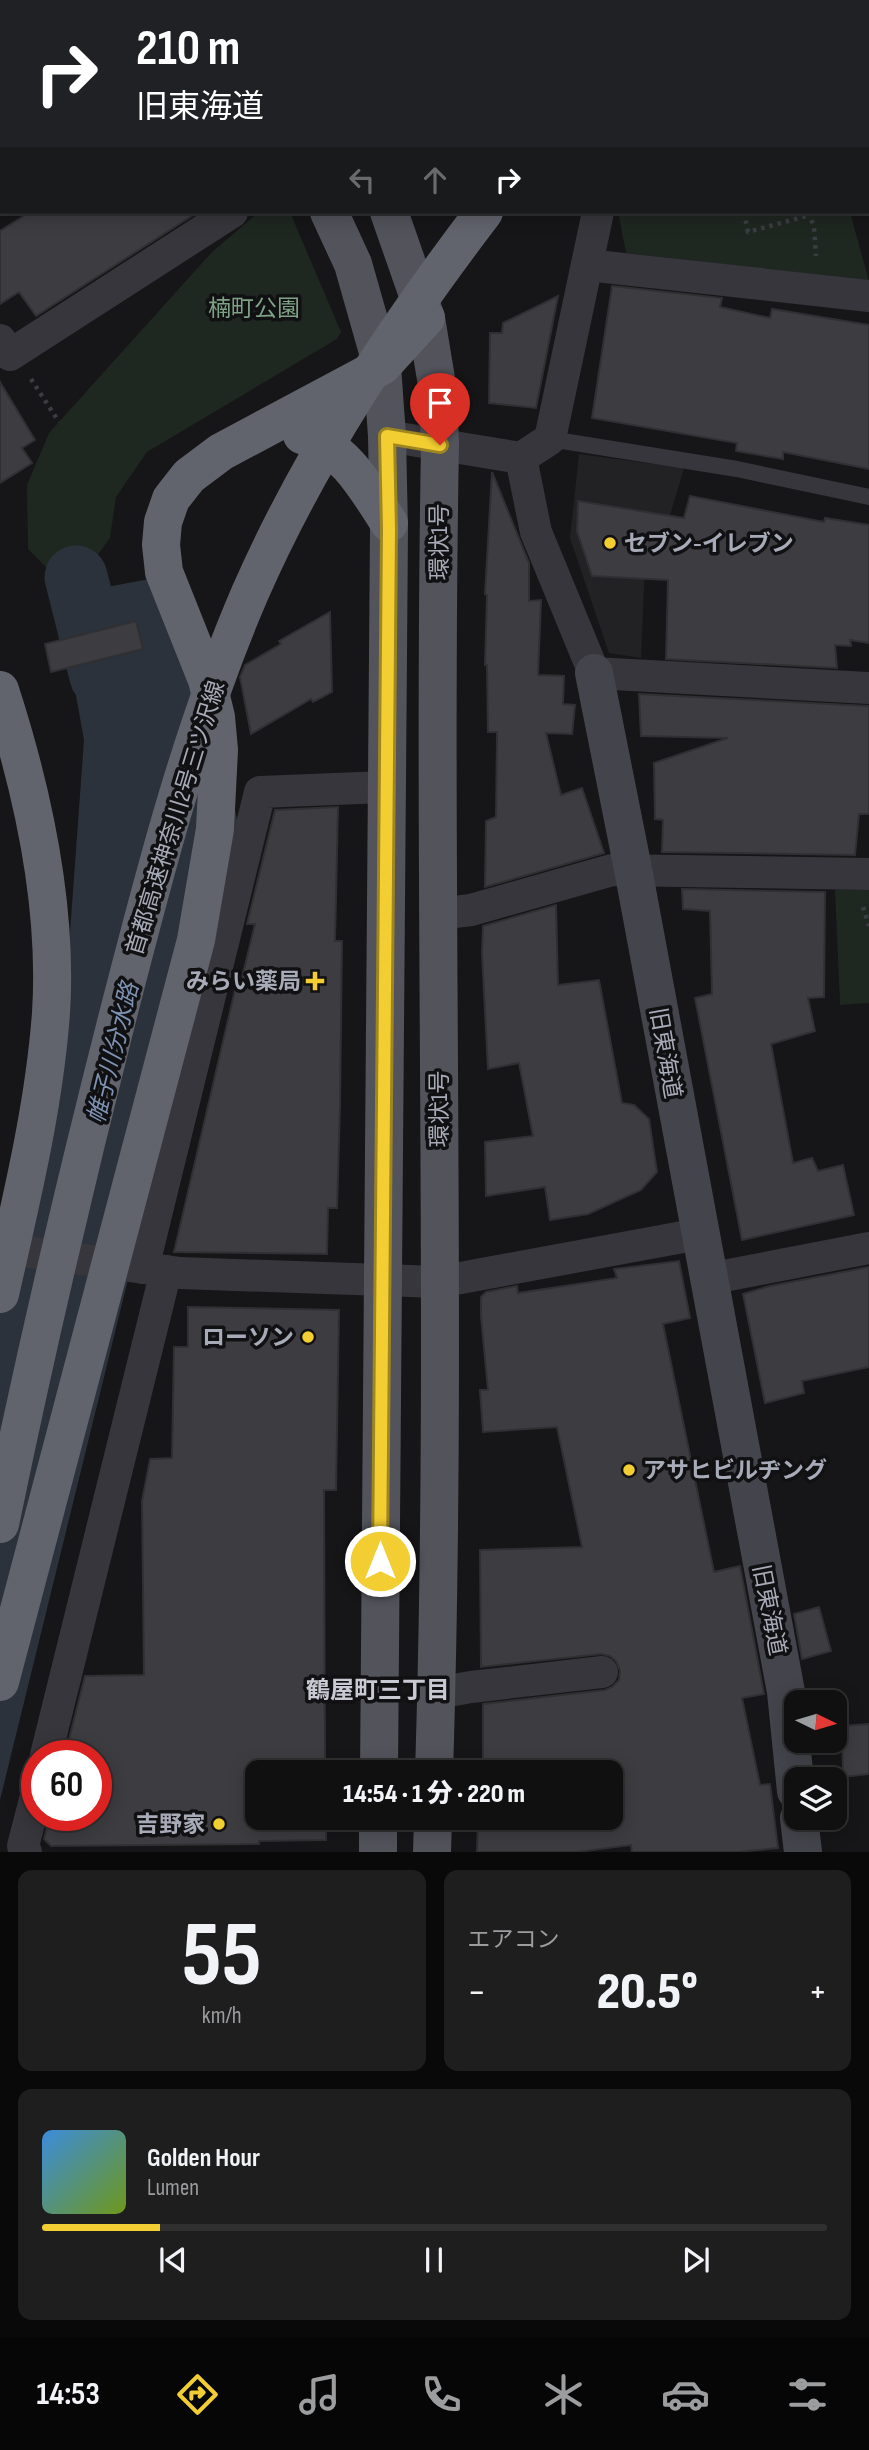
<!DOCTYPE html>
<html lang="ja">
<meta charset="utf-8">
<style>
body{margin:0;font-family:"Sofia Sans Condensed","Noto Sans JP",sans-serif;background:#1e1e1f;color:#f1f3f6;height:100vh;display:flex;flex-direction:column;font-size:26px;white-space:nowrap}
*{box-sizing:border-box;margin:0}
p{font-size:23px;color:#9c9d9f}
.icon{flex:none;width:38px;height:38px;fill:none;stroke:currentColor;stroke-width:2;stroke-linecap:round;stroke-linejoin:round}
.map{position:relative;height:1852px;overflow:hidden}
.sheet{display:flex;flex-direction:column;gap:18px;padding:18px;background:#090909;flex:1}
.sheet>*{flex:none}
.hud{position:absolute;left:0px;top:0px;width:870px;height:214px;box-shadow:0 4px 18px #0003,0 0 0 2px #303031;background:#202124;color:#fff;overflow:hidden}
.needle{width:46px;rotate:95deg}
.fabs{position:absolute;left:784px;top:1690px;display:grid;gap:14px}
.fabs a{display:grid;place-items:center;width:63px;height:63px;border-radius:14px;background:#101011;box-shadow:0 4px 18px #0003,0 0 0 2px #303031;font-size:35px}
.speed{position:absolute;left:21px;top:1740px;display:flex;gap:14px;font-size:35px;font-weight:700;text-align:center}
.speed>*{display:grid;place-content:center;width:91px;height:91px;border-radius:50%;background:#101011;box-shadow:0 4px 18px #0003,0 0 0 2px #303031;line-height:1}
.speed .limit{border:10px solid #d22;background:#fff;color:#111}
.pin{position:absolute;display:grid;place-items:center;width:60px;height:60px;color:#fff;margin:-72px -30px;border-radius:50% 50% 50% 0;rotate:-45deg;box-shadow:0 0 7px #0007}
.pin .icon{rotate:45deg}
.me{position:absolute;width:77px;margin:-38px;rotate:0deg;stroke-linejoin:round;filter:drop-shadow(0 0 5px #0008)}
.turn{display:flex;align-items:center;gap:24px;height:147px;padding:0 21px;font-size:32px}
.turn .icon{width:91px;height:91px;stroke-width:2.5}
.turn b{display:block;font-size:49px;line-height:60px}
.lanes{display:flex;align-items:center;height:66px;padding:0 21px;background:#0003;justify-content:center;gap:35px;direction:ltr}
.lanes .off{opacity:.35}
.big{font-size:52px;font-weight:800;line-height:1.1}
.sheet .widget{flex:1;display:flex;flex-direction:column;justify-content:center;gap:10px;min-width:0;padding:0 24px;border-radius:14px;background:#1e1e1f}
.sheet .dial{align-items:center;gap:0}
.dial b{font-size:91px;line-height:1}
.song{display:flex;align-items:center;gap:21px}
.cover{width:84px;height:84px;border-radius:10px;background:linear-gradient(135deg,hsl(210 70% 55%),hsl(80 70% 35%))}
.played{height:7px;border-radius:4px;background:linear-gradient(90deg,#f3ce32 15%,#303031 15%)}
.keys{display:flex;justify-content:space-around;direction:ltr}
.heat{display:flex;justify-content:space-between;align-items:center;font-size:38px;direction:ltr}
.sheet .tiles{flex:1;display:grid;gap:18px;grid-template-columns:1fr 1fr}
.widget:last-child{grid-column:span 2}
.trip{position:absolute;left:245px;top:1760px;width:378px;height:70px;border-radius:14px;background:#101011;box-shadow:0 4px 18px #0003,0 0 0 2px #303031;font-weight:800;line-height:70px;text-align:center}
.dock{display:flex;height:112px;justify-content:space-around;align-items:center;background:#060607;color:#9c9d9f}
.dock .icon{width:49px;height:49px}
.dock .selected{color:#f3ce32}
.dock b{font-size:32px;color:#f1f3f6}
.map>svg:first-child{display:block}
</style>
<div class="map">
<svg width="869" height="1852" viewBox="0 0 869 1852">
<rect width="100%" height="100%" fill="#161517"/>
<polygon fill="#222124" points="579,454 684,468 663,539 646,542 641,658 609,653 570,538"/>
<g fill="#1f2721">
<polygon points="259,212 290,212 341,332 337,339 147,452 116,497 110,538 91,564 52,573 28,549 27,485 49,433 212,252"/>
<polygon points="618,212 850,212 869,281 626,253"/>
<polygon points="835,890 869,890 869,1003 840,1005"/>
</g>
<polygon fill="#2b323b" points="182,573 239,828 0,1800 0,1314 58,1097 84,740 58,596"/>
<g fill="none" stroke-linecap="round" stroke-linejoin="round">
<polyline stroke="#2b323b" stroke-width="63" points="76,577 101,676"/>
</g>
<g fill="#3d3d41" stroke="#302f33" stroke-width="2">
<polygon points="30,212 198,212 36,316 19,292 0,304 0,231"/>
<polygon points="612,286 722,298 720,307 770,318 772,309 869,325 869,469 783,452 783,459 736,451 737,443 592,418"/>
<polygon points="558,296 536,408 489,403 490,333 502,333 503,323"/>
<polygon points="0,382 35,440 22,448 32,463 0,483"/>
<polygon points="492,472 529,563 529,601 541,600 538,675 564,676 563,704 575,705 572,734 546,733 561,795 582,788 604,853 485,887 486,821 496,817 497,732 488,732 487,665 485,665 487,595 485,594"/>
<polygon points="690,496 824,522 825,518 869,525 869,643 850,640 851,646 835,645 837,668 666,659 668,580 592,576 577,531 578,501 684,518"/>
<polygon points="330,612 332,692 313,702 311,699 251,734 240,677 245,665 281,644 279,641"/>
<polygon points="136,621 143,649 51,672 45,644"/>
<polygon points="639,694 869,706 869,814 859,814 855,855 662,852 663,820 655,819 654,763 728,738 641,736"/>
<polygon points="338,807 335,941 342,941 340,1105 337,1208 328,1208 327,1254 174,1252 235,990 239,990 255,924 247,924 275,810"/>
<polygon points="682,889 825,892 824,997 808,998 815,1031 771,1044 793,1163 812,1158 818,1171 843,1165 854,1215 742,1240 695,998 712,994 710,911 683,909"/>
<polygon points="556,905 558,985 599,980 622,1103 634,1105 649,1119 657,1172 641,1190 588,1214 550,1220 545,1187 486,1196 485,1142 533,1136 519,1063 488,1069 482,953 483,926"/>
<polygon points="679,1261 690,1318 663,1324 714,1572 740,1566 764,1694 742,1698 760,1785 770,1784 778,1848 738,1852 632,1852 631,1845 577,1852 477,1852 478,1818 611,1818 611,1773 480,1773 480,1760 483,1760 483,1704 605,1690 612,1687 619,1680 620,1671 616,1661 610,1656 601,1654 481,1667 480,1550 582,1547 557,1427 483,1432 480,1390 488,1390 481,1317 481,1297 486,1292 517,1286 518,1293 617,1278 614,1269"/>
<polygon points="869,1267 869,1367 802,1381 804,1393 765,1403 743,1294 770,1286"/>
<polygon points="188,1307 339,1310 336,1490 324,1490 325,1773 257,1773 257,1818 326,1818 326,1840 259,1841 259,1844 51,1846 44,1839 50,1815 96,1815 96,1755 65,1755 85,1676 144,1675 142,1501 150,1459 172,1458 174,1347 188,1347"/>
<polygon points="819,1607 831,1651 802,1659 794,1614"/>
<polygon points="869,1724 869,1774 843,1777 842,1726"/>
</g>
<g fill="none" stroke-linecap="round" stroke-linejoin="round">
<g stroke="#3c3d43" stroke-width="4.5" stroke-dasharray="3.5 5" stroke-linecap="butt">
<polyline points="759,0 759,2"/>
<polyline points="744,212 748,232 810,215"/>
<polyline points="809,212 814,228 816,256"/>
<polyline points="31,379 59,422"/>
<polyline points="863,907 869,926"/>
</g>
<polyline stroke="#36363c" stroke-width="16" points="550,439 737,469 869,497"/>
<g stroke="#36363c" stroke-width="32">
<polyline points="555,0 555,2"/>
<polyline points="646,2 651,0"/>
<polyline points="587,265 869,296"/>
<polyline points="0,340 10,355 232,212"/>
<polyline points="387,436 521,458"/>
<polyline points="521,458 536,532 594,673 869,688"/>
<polyline points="521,458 550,439 598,212"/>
<polyline points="438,914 471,910 612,870 869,874"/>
<polyline points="0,1248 180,1273 439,1282 699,1234"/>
<polyline points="143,1268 260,792 385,787"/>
<polyline points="708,1279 869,1248"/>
<polyline points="437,1693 471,1687 602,1672"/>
<polyline points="46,1755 166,1271"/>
<polyline points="26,1852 23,1846 37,1792"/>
</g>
<g stroke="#44454c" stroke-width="38">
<polyline points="0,183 2,182"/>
<polyline points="594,673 633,869 786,1692 796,1791"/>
<polyline points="799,1818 803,1852"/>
</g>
<g stroke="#52535b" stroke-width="38">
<polyline points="213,0 214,2"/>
<polyline points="275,0 277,2"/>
<polyline points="329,212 353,264 382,366 387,436 389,529 379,1773"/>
<path d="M 389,212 L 426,318 L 438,391 L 440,445 C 432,887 448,1330 434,1773"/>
<polyline points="378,1852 378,1818"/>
<polyline points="432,1852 433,1818"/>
</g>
<g stroke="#62646d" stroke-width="38">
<polyline points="619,2 620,0"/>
<path d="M 302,435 C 345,448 366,487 389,523"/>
<path d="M 0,690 C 33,792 58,904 51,1013 C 44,1108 21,1201 0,1294"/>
<path d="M 0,1524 C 35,1355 74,1187 117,1019 C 154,875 191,730 250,593 C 310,456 394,330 484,212"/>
<polyline points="0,1682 196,940 215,829 219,750 216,717 207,680 164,572 161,545 163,522 171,499 189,476 221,452 382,366 426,318"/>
</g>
</g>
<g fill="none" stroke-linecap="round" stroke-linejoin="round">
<defs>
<polyline id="route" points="380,1561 389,529 387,436 440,445"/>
</defs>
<use href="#route" stroke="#9e8620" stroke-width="18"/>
<use href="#route" stroke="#f3ce32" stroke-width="12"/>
</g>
<g fill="#f3ce32" stroke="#111012" stroke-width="2.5">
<circle cx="610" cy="543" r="7"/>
<path d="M311.5 970.5h7v7h7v7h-7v7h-7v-7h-7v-7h7z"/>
<circle cx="308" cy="1337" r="7"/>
<circle cx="629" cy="1470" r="7"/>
<circle cx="219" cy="1824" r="7"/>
</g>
<g text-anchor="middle" stroke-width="7" stroke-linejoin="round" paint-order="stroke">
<g font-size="23" fill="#7ea286" stroke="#111012">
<text x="254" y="316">楠町公園</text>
</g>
<g font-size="23" fill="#a7aab7" stroke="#111012">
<text transform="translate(439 542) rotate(-90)" y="8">環状1号</text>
<text transform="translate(175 818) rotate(-73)" y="8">首都高速神奈川2号三ツ沢線</text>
<text transform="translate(666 1053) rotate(80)" y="8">旧東海道</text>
<text transform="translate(439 1109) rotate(-90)" y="8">環状1号</text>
<text transform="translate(770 1610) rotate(79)" y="8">旧東海道</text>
</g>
<g font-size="23" font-weight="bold" fill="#a7aab7" stroke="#111012" text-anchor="end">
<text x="624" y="551" text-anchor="start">セブン-イレブン</text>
<text x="301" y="989">みらい薬局</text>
<text x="294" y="1345">ローソン</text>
<text x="643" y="1478" text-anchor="start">アサヒビルヂング</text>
<text x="205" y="1832">吉野家</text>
</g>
<g font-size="24" font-style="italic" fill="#7e92b3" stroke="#111012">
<text transform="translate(113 1053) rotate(-76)" y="8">帷子川分水路</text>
</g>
<g font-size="24" font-weight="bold" fill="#c8c9d3" stroke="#111012">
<text x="378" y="1698">鶴屋町三丁目</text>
</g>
</g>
</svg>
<div class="fabs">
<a><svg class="needle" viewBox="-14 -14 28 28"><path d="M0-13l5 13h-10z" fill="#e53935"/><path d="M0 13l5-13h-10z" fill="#9c9d9f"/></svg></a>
<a><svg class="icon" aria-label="layers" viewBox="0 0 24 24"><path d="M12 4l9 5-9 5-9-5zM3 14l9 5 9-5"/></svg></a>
</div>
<div class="speed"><div class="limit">60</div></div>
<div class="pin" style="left:440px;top:445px;background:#d93025"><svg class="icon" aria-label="arrive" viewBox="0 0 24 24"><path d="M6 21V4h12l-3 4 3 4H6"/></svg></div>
<svg class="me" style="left:380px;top:1561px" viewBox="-20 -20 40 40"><circle r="17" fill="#f3ce32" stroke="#fff" stroke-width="3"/><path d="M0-11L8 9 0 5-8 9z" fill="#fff"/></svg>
<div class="trip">14:54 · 1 分 · 220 m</div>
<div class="hud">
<div class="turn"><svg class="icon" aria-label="right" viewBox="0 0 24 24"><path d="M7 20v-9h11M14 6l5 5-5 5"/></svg><div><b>210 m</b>旧東海道</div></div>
<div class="lanes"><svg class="icon off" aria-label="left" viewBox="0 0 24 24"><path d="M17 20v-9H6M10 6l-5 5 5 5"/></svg><svg class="icon off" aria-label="ahead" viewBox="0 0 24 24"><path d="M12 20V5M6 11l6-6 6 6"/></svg><svg class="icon" aria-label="right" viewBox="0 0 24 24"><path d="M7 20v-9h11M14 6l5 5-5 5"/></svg></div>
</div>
</div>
<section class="sheet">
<div class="tiles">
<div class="widget dial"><b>55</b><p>km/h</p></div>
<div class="widget"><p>エアコン</p>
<div class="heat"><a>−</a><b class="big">20.5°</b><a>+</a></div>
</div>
<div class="widget">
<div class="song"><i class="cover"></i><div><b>Golden Hour</b><p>Lumen</p></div></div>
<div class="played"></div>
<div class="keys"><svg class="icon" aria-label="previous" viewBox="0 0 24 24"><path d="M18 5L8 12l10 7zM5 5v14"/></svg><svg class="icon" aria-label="pause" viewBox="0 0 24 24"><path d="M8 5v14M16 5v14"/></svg><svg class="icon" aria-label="next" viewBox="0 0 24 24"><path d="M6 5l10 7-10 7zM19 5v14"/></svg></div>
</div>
</div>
</section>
<nav class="dock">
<b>14:53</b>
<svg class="icon selected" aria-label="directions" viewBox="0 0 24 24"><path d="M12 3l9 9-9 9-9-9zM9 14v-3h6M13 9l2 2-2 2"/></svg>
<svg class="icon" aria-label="music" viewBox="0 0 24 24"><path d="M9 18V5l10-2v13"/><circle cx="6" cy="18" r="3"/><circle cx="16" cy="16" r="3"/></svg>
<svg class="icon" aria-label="phone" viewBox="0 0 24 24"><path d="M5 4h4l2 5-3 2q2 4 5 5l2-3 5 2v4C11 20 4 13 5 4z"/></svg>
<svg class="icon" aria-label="climate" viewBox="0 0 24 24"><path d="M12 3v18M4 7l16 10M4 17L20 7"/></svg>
<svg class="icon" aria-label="car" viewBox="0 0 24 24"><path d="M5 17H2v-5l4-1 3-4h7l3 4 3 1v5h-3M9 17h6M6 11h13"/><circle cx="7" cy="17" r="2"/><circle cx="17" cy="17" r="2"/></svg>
<svg class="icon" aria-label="filters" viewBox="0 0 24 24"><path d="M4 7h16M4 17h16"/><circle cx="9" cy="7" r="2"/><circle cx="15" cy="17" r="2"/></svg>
</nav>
